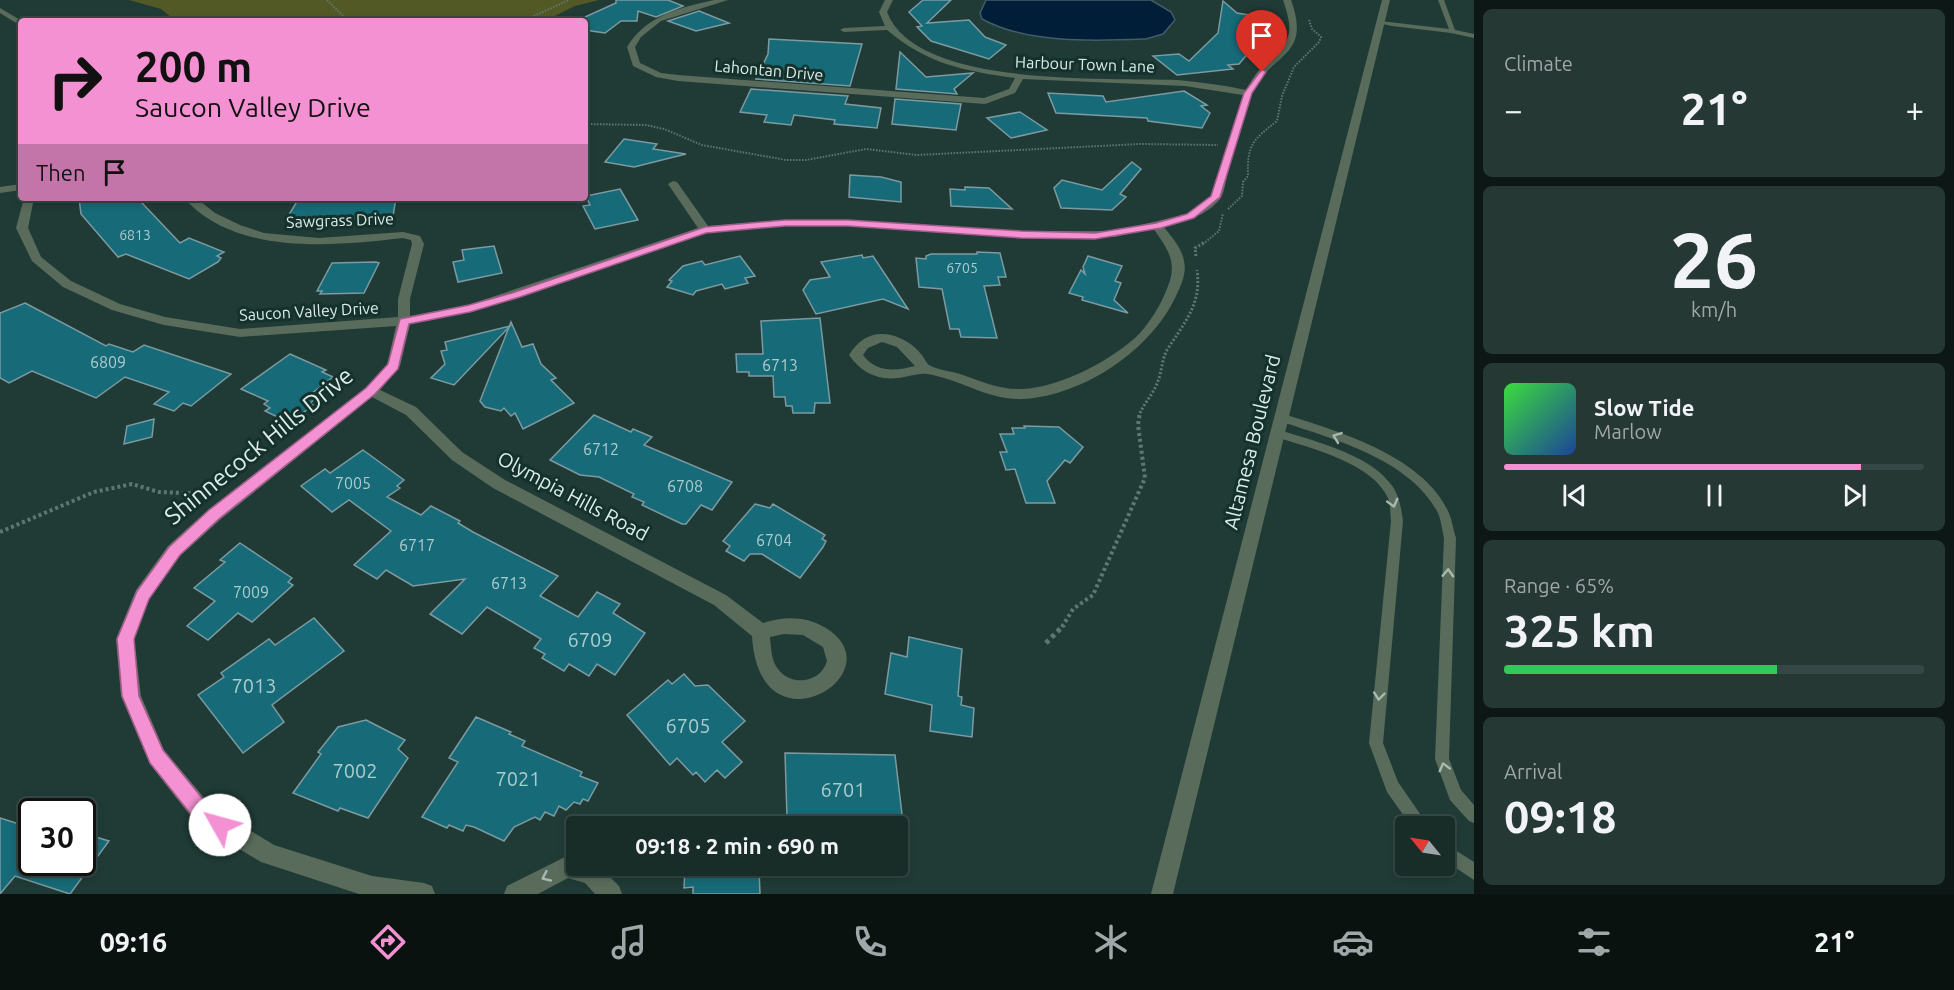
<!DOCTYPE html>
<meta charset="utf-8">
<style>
body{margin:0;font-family:Ubuntu,sans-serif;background:#253834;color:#f1f3f6;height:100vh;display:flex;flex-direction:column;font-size:22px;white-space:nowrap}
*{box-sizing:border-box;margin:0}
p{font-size:20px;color:#9fa7a8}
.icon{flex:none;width:33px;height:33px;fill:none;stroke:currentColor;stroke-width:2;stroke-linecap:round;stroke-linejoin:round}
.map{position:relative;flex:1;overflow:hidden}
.side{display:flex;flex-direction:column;gap:9px;padding:9px;background:#0d1816;width:480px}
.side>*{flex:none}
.top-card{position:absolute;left:18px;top:18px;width:570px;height:183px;border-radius:6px;box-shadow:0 3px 9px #0003,0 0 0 2px #364845;background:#f491d3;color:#111;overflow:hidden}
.needle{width:39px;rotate:300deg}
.buttons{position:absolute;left:1395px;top:816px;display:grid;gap:12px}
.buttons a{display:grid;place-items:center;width:60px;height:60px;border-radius:6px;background:#182c28;box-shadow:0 3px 9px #0003,0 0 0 2px #364845;font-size:30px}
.speed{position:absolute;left:18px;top:798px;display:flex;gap:12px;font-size:30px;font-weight:700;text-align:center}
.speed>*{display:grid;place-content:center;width:78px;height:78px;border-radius:50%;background:#182c28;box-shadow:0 3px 9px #0003,0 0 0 2px #364845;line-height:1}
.speed .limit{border:3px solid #111;border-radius:9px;background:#fff;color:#111}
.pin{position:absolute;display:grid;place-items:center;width:51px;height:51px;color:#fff;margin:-62px -26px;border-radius:50% 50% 50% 0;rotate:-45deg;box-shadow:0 0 6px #0007}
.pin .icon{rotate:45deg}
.me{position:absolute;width:66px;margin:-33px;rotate:308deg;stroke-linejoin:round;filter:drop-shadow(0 0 4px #0008)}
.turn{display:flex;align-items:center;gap:21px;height:126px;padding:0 18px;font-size:27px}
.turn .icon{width:78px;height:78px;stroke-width:2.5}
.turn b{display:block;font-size:42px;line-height:51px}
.then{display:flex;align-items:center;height:57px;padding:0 18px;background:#0003;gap:12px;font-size:22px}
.big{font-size:45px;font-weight:700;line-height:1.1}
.side .widget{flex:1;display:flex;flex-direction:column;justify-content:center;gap:9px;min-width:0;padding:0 21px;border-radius:9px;background:#253834}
.side .dial{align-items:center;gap:0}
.dial b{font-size:78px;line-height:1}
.song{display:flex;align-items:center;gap:18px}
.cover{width:72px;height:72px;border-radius:9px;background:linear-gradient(135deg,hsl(120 70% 55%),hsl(220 70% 35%))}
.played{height:6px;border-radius:3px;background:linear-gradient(90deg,#f491d3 85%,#364845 85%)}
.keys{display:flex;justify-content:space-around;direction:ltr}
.heat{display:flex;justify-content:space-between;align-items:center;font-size:33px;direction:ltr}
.charge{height:9px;border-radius:4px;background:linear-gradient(90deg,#34c759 65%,#364845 0)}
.trip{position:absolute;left:566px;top:816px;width:342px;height:60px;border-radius:6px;background:#182c28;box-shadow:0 3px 9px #0003,0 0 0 2px #364845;font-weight:700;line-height:60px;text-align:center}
.dock{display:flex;height:96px;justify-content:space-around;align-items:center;background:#0a1210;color:#9fa7a8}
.dock .icon{width:42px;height:42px}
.dock .selected{color:#f491d3}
.dock b{font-size:27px;color:#f1f3f6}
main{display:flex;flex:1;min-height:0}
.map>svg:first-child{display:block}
</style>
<main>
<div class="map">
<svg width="1474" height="894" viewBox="0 0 1474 894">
<rect width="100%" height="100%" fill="#203b36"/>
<polygon fill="#535925" points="129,0 599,0 575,6 545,21 176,21 161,9"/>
<path fill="#001e37" stroke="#425c6c" stroke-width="1.5" d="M 986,0 L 1151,0 L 1171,12 L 1175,20 L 1163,34 L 1146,39 C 1095,41 1027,44 982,19 L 980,13 Z"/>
<g fill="#176a78" stroke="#7c9aa1" stroke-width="1.5">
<polygon points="616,0 668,0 683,6 656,17 638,11 637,21 621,21 605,33 585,30 585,17 616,3"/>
<polygon points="923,0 951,0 927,23 969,20 985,37 1006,45 989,59 931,41 917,27 922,26 909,12"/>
<polygon points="1223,1 1237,13 1262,17 1261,38 1239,64 1228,65 1233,69 1177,75 1153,56 1179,54 1189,61 1218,33"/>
<polygon points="699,11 729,23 696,31 668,21"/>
<polygon points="769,39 862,44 850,86 756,79 768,54"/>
<polygon points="900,52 926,77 973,73 954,89 957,94 896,89"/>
<polygon points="751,89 848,96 845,104 881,108 877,128 834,124 835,120 794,115 791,125 764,122 767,115 740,112"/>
<polygon points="1184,91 1207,105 1201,106 1210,113 1202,128 1148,121 1147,118 1056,113 1048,93 1103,96 1106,102"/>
<polygon points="895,99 961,104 956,130 892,124"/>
<polygon points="1020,112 1047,130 1011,138 987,118"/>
<polygon points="624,139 657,144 653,149 686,154 634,167 605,162"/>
<polygon points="1132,162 1141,169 1120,194 1126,197 1112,210 1061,208 1054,188 1062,180 1102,190"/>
<polygon points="850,175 881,177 901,182 901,202 849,197"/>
<polygon points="965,187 989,188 1012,209 951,206 950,189 965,190"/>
<polygon points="620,189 638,220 595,229 583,206 590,205 586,196"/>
<polygon points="79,198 141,198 142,203 180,243 189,238 224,252 217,256 221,258 218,262 189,279 126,254 118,257 81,214"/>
<polygon points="299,198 396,198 393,216 329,220 330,218 317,217 287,218"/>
<polygon points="494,246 502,273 458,282 453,262 464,260 462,250"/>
<polygon points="977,252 1000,253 1006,277 998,277 1000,285 984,286 997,338 961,337 959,329 950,329 942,289 919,287 916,258 926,259 926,256 931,254 977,254"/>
<polygon points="862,255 863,258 873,256 908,309 883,299 816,314 803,290 810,280 830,277 821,262"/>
<polygon points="740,256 755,276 745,278 748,283 725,289 722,284 696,291 693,295 667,287 672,281 669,280 683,266 702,261 705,265"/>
<polygon points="1088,256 1122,266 1115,281 1121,283 1114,300 1128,313 1082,300 1083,297 1069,293 1081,270 1085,274 1083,267"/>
<polygon points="376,262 379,263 364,293 320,294 322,291 317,291 332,263"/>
<polygon points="25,303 106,346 109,344 133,352 144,345 231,374 191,406 183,403 174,411 154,404 169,392 125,377 96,398 32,371 9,383 0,378 0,313"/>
<polygon points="820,318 830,403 815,403 814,413 793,413 792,406 786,406 785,397 774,397 773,376 749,376 749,372 737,372 736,354 763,354 761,321"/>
<polygon points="511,322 522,347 533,344 541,364 556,378 551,380 574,403 523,429 515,413 511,416 504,408 501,411 485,407 480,401"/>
<polygon points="510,326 454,385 431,378 445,364 441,351 447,350 445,342"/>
<polygon points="290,354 326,370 322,372 333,377 311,394 318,397 310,403 313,405 290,423 265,411 270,408 264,404 268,401 241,389"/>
<polygon points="594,415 631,432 633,429 652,437 644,445 732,482 712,510 701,505 686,524 682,524 642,505 644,502 632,497 634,494 599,477 580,475 550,460"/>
<polygon points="154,419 152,437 124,444 127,426"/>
<polygon points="1024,426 1059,427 1083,447 1070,463 1065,460 1047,481 1055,503 1026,503 1015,469 1006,470 1000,452 1007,452 1000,434 1014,434 1012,428 1025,428"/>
<polygon points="363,450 404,480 397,486 400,488 387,497 421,515 431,506 460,521 458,523 473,532 558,576 540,596 578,617 597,592 620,604 613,613 645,633 615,675 597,664 589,676 569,664 564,671 542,658 545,654 534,648 541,639 487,607 462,634 430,614 465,579 413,586 386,570 377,579 354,565 391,531 349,500 332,512 301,486 325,469 330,473"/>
<polygon points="755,504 770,508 773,504 825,535 822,539 826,541 823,547 800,578 762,554 750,554 744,561 726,551 730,546 723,541"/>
<polygon points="240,543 292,578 288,582 293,585 252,622 238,613 208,640 187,626 215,601 194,588 225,562 220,560"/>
<polygon points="314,618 344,651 272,705 284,722 243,753 198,695 224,677 221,673 269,639 275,645"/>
<polygon points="909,637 962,649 958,696 962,697 961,705 974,708 972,737 930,731 932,705 885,694 891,653 907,657"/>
<polygon points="684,674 695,686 708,685 745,721 722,742 742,762 725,778 717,770 705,782 696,772 693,775 677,758 670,765 627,715 668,680 672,684"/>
<polygon points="476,717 511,732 509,734 525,741 522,746 582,772 580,776 598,783 588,801 583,799 580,804 574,802 566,810 559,806 554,816 545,812 540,820 535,817 514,827 504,841 474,827 466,825 463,831 449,825 447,828 422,817 458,762 449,758"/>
<polygon points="366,720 405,740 398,749 408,758 368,818 340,808 338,811 293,793 321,754 318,752 338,727"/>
<polygon points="785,753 895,755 903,823 846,823 846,826 798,826 798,818 787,817"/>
<polygon points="0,818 32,828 32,862 82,862 82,833 109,841 70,894 15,876 0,894"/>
<polygon points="694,866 740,866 740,869 759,869 760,894 693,894 693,887 684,888 685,868 694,868"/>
</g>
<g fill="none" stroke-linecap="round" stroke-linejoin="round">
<g stroke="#5f7772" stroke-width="2" stroke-dasharray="1.5 1.5" stroke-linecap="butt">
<polyline points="327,0 348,21"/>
<polyline points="523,21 569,0"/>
<polyline points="585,124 646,125 664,129 702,145 786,160 806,160 866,149 917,155 1140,144 1218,145"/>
<path d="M 1228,209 L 1242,196 L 1243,182 L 1248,176 C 1247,144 1253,140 1277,121 L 1282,96 L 1294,67 L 1319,42 L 1321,37 L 1312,29 L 1309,20"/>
<polyline points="1203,244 1219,231 1223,213"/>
</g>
<g stroke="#5f7772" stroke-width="3" stroke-dasharray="2 2" stroke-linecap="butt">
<polyline points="1196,256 1195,248 1205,242"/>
<path d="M 1140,413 C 1145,402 1154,393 1158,381 C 1162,371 1162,359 1167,350 C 1184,323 1202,304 1197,270"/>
</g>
<g stroke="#5f7772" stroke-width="4" stroke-dasharray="3 3" stroke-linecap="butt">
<polyline points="0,532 94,492 132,484 159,492 211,494"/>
<polyline points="1062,627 1073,609 1093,595 1145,478 1138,425 1140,412"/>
</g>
<polyline stroke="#5f7772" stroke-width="5" stroke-dasharray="4 4" stroke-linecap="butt" points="1046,643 1064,625"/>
<g fill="#596c5b" fill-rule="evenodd">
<polygon points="1438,0 1444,0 1455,30 1474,34 1474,38 1451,33 1392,26 1377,23 1380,21 1449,29"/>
<path d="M 1280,413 C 1335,430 1422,455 1448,511 C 1452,519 1453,529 1456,538 L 1449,759 L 1461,790 L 1474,805 L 1474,823 L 1469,821 L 1450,800 L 1435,759 L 1444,538 C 1442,529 1441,519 1437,511 C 1408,458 1330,438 1276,420 L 1275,417 L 1276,414 Z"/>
<path d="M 1276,429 C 1310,440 1366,453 1389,482 C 1399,493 1401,507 1403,521 L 1383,743 L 1398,782 L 1425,821 L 1427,826 L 1411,826 L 1387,792 L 1369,743 L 1391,521 C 1390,513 1391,505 1388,498 C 1372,462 1307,447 1272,436 L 1271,433 Z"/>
<polygon points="1444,843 1474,862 1474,880 1444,860"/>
</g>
<g fill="#596c5b" fill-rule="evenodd">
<path d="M 714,0 L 728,0 L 661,21 L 641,37 L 635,47 L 640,63 L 661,73 L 678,75 L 984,98 L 1009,89 L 1015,78 C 964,71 927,64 887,30 L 844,32 L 840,30 L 844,28 L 885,26 L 879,12 L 885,0 L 893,0 L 887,12 C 916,89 1108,77 1177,80 C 1200,82 1223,85 1246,90 C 1250,83 1254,76 1259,70 C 1285,42 1298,43 1283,0 L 1291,0 C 1312,58 1271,52 1252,93 C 1241,119 1235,150 1227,177 C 1225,184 1224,194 1220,199 C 1206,217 1183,221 1163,226 C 1171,236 1182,248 1184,261 C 1187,273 1181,285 1176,296 C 1151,350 1084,395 1024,399 C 989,401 960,379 927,374 C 919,373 912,376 904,377 C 881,382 862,374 849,355 C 859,339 872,331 891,335 C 903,338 914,345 921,354 C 924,357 926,363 929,365 C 937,370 951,371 960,374 C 980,381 1000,390 1022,389 C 1059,388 1115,359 1140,333 C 1152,319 1162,303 1168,286 C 1178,262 1167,248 1153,228 L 1115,237 L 1021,237 L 848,226 L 785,226 L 706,233 L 474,311 L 410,324 L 400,366 L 380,390 L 416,407 L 462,452 L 505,480 L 726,595 L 763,623 C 785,616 806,616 826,628 C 898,673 759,758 752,636 L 714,605 L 493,488 L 452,460 L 406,415 L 372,397 L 221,519 L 180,556 L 149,599 L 134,639 L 141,696 L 164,750 L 212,807 L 274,845 L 372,876 L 424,883 L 432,886 L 435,894 L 359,894 L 261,862 L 196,823 L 150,764 L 121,696 L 116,639 L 136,590 L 168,546 L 209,509 L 366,388 L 387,365 L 396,326 L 240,337 L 164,325 L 112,310 L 63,287 L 32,261 L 16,228 L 24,198 L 34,198 L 28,228 L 41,257 L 71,281 L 120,304 L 165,317 L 240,329 L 398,317 L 398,299 L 412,244 L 411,240 L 403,238 C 334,246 235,256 184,198 L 196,198 L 215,213 L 240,225 L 264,233 L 319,238 L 403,232 L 420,236 L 424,244 L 410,299 L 410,316 L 468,305 L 698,228 L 668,184 L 673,181 L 677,182 L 708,226 L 785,220 L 848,220 L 1021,231 L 1115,231 L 1187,214 L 1211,196 L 1243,95 L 1185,86 L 1023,79 L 1015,93 L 985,104 L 678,81 L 656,77 L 633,66 L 627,47 C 647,15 679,8 714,0 ZM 882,342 L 897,347 L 915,366 C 896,371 876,373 863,355 L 868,348 ZM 784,634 L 803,635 L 823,647 L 827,661 C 821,683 791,687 778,669 C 771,661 771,647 770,637 Z"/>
<polygon points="0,8 22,21 21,26 0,13"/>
<polygon points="21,184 21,190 0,193 0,187"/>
<polygon points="567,856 576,858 576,866 599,866 619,886 622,894 595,894 585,883 568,878 538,894 504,894 507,886"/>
</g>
<polygon fill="#596c5b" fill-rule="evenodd" points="1382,0 1390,0 1173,894 1151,894"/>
</g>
<defs><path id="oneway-chevron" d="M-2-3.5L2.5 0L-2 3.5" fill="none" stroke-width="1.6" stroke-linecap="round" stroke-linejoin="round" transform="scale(1.5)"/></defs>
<g stroke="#a8b9b0">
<use href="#oneway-chevron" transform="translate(1337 437) rotate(-160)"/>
<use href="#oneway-chevron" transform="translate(1393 503) rotate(75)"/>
<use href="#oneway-chevron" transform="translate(1448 573) rotate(-88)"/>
<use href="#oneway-chevron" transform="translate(1379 696) rotate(96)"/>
<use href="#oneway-chevron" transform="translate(1444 767) rotate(-105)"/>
<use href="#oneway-chevron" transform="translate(546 877) rotate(155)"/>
</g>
<polygon fill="#f491d3" stroke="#9f5e89" stroke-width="1.5" points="1262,69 1266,72 1252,93 1220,197 1194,218 1161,228 1095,239 1021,238 848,226 785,226 706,233 520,297 470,312 409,324 398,369 375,394 220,518 180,555 149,599 134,639 139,696 163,750 211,809 227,818 230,825 227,832 220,835 197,822 150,763 122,696 117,639 137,591 169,547 209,510 366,388 388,364 400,319 469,305 512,293 705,227 785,220 848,220 1021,231 1095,233 1156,223 1187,214 1211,196 1244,93"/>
<g text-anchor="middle" stroke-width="6" stroke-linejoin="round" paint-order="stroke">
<g font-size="14" fill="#abcccc">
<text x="135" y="240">6813</text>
<text x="962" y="273">6705</text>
</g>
<g font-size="16" fill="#dcece8" stroke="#15312c">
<text transform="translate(1085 64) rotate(2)" y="6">Harbour Town Lane</text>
<text transform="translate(769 70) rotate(5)" y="6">Lahontan Drive</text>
<text transform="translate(340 220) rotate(-2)" y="6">Sawgrass Drive</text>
<text transform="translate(309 311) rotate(-3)" y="6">Saucon Valley Drive</text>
</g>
<g font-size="16" fill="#abcccc">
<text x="108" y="368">6809</text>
<text x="780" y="371">6713</text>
<text x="601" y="455">6712</text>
<text x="353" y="489">7005</text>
<text x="685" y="492">6708</text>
<text x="774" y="546">6704</text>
<text x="417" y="551">6717</text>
<text x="509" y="589">6713</text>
<text x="251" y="598">7009</text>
</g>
<g font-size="20" fill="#dcece8" stroke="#15312c">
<text transform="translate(1252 442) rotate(-76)" y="7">Altamesa Boulevard</text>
<text transform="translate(573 496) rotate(28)" y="7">Olympia Hills Road</text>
</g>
<g font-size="20" fill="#abcccc">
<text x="590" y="647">6709</text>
<text x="254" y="693">7013</text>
<text x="688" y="733">6705</text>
<text x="355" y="778">7002</text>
<text x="518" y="786">7021</text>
<text x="843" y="797">6701</text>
</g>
<g font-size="24" fill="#dcece8" stroke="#15312c">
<text transform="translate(259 446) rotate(-39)" y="8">Shinnecock Hills Drive</text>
</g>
</g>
</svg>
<div class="buttons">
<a><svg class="needle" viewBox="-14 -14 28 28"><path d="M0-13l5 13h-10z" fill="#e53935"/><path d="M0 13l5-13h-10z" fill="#9fa7a8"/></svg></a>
</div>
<div class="speed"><div class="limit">30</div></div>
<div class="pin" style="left:1262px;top:72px;background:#d93025"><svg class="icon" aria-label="arrive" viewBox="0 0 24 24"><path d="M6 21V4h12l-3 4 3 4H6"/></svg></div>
<svg class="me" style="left:220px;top:825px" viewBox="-20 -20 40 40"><circle r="19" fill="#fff"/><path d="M0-13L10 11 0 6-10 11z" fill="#f491d3"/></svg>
<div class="trip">09:18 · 2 min · 690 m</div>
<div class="top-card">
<div class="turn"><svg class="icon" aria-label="right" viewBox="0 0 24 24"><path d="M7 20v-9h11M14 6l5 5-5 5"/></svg><div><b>200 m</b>Saucon Valley Drive</div></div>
<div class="then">Then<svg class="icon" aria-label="arrive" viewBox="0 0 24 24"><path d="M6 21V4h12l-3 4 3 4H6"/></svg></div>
</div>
</div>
<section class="side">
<div class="widget"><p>Climate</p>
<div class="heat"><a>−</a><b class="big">21°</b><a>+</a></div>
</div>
<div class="widget dial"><b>26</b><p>km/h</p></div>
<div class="widget">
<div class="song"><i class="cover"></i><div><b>Slow Tide</b><p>Marlow</p></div></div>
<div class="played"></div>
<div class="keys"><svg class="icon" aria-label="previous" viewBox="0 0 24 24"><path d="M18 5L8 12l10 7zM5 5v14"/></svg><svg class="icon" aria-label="pause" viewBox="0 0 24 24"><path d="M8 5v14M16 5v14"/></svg><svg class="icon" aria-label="next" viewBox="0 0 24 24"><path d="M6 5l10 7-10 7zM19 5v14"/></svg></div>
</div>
<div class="widget"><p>Range · 65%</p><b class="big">325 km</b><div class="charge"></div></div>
<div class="widget"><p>Arrival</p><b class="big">09:18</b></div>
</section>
</main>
<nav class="dock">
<b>09:16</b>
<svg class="icon selected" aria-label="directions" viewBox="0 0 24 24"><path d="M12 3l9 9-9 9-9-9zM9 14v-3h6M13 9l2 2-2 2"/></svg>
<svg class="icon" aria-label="music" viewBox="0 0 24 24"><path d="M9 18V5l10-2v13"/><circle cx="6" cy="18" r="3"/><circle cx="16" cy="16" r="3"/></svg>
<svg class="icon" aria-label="phone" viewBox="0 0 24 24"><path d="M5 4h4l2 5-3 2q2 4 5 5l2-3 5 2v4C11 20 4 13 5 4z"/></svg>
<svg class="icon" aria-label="climate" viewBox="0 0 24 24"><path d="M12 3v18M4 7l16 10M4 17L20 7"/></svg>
<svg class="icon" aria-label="car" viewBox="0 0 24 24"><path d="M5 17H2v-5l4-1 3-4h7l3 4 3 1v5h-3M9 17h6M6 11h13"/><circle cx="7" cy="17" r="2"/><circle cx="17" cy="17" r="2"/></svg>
<svg class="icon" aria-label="filters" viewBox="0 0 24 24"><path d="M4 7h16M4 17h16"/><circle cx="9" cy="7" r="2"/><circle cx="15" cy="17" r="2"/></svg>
<b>21°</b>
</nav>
